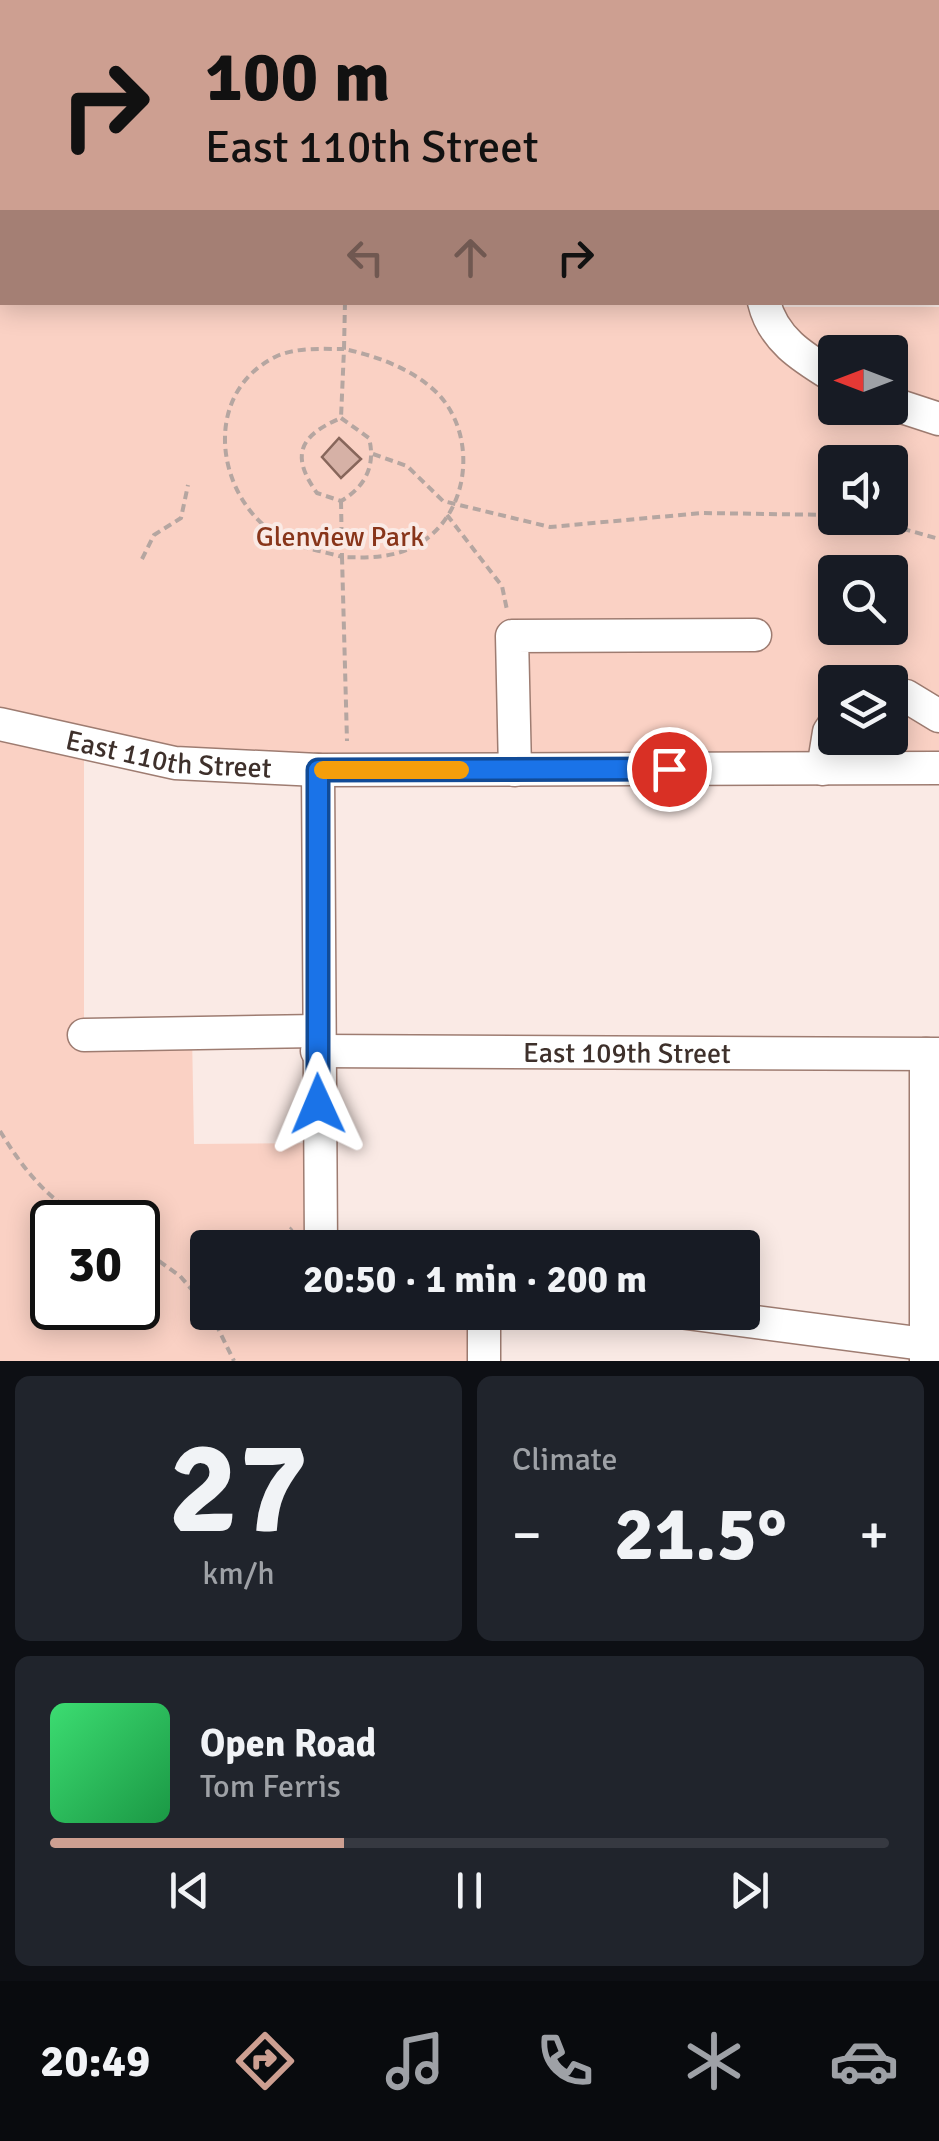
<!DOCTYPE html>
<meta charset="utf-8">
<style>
body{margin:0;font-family:Signika,sans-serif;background:#20242c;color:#f1f3f6;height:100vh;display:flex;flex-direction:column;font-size:38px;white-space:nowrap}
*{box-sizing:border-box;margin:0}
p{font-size:32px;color:#9ea1a6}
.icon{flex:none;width:55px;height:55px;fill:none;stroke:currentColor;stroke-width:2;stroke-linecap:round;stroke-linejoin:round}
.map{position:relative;height:1361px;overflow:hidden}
.panel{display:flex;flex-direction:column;gap:15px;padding:15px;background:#0d0f14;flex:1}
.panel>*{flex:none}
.guide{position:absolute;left:0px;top:0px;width:940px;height:305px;box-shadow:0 5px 25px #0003;background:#cd9f91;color:#111;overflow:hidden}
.needle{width:65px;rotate:270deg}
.controls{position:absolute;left:818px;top:335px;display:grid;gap:20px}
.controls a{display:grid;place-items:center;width:90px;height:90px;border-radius:10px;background:#171b24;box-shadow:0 5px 25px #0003;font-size:50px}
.speed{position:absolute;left:30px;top:1200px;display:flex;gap:20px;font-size:50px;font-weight:700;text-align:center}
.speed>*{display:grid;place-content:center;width:130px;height:130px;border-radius:50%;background:#171b24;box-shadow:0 5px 25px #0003;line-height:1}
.speed .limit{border:5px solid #111;border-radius:15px;background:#fff;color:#111}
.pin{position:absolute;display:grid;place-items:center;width:85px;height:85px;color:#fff;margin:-42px;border:5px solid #fff;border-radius:50%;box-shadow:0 2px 10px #0007}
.me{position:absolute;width:110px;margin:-55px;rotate:359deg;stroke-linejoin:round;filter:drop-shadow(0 0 8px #0008)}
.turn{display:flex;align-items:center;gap:35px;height:210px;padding:0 40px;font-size:45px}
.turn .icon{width:130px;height:130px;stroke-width:2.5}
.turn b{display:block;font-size:70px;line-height:85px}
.lanes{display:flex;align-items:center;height:95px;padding:0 40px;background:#0003;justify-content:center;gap:50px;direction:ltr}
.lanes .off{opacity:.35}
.big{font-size:75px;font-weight:700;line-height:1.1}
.panel .widget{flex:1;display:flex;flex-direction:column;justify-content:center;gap:15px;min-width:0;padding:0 35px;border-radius:15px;background:#20242c}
.panel .dial{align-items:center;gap:0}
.dial b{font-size:130px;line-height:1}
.song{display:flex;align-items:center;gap:30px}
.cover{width:120px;height:120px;border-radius:15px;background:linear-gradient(135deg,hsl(140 70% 55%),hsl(140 70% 35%))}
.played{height:10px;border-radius:5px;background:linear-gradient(90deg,#cd9f91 35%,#363941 35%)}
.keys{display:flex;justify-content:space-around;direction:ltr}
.heat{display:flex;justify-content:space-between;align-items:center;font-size:55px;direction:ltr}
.panel .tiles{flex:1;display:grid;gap:15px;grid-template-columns:1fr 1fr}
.widget:last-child{grid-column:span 2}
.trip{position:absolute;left:190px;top:1230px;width:570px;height:100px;border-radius:10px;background:#171b24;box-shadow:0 5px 25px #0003;font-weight:700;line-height:100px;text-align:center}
.tabs{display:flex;height:160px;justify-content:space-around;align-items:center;background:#090b0e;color:#9ea1a6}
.tabs .icon{width:70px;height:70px}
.tabs .on{color:#cd9f91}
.tabs b{font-size:45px;color:#f1f3f6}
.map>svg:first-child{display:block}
</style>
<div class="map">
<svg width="939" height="1361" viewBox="0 0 939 1361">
<rect width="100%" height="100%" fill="#faeae5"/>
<path fill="#fad1c4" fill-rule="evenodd" d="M 0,149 L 2,302 L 764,302 L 766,307 L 939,307 L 939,769 L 318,770 L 84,747 L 84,1035 L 192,1034 L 194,1144 L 319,1143 L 322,1247 L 208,1248 L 208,1312 L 484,1313 L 484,1361 L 0,1361 ZM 835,352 L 890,352 L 890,408 L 835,408 ZM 835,462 L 890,462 L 890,518 L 835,518 ZM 835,572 L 890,572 L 890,628 L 835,628 ZM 835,682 L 890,682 L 890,738 L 835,738 ZM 52,1222 L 138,1222 L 138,1308 L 52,1308 Z"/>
<polygon fill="#d6b1a6" stroke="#87665b" stroke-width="2.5" points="339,438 361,459 341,478 322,457"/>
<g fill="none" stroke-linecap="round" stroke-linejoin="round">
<defs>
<g id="minor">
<polyline points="349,0 349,2"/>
<polyline points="938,145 939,145"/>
<polyline points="0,149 2,149"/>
<path d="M 764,302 C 773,340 804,358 835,377"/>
<polyline points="890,403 939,419"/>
<polyline points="890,694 906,696 939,716"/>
<path id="s1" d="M 0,724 L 175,763 L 318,770 L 939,768"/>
<polyline points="823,769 829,732 835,723"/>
<polyline points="318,770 321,1248"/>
<polyline points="515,770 512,636 755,635"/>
<polyline points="84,1035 318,1031"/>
<path id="s2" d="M 317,1051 L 939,1054"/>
<polyline points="926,1054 926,1361"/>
<polyline points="484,1312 484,1361"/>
<polyline points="679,1312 939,1346"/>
</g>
</defs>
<use href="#minor" stroke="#9e7c71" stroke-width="35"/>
<g stroke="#b5a6a1" stroke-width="4" stroke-dasharray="8 5" stroke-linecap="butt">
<path d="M 345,302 L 344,349 C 377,356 416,370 440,396 C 478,439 469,516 417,545 C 394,558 368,558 342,557 L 347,741"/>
<path d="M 341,418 L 369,438 C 376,466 365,487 341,501 L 317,493 C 289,454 301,435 341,418 Z"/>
<polyline points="373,454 407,466 443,501 550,527 702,513 835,515"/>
<path d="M 341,501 L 342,557 C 323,551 299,548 283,539 C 216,502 199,395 275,357 C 295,347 322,349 344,349 L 341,418"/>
<polyline points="447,515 502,586 507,610"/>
<polyline points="865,518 939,539"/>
<polyline points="142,559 154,535 181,518 188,485"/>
<path d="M 0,1131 C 23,1169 49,1202 90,1222"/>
<polyline points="138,1246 180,1276 208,1308"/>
<polyline points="272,1248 292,1228"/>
<polyline points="210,1312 234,1361"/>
</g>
<use href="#minor" stroke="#fff" stroke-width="32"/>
</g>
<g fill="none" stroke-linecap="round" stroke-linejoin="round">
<defs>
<polyline id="route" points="318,1104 318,770 669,769"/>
</defs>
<use href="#route" stroke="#114b97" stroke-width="25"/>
<use href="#route" stroke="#1a73e8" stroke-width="18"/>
<polyline stroke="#f59e0b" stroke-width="18" points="323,770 460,770"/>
</g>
<g text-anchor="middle" stroke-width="8" stroke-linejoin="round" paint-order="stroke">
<g font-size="28" fill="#88351a" stroke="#faeae5">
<text x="340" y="546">Glenview Park</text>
</g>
<g font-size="28" fill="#3e302b" stroke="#faeae5">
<text dy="10" stroke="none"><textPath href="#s1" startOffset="172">East 110th Street</textPath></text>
<text dy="10" stroke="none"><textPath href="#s2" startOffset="310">East 109th Street</textPath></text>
</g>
</g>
</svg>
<div class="controls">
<a><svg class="needle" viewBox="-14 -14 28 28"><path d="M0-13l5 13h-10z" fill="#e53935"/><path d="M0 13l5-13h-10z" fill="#9ea1a6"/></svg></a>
<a><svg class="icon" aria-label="sound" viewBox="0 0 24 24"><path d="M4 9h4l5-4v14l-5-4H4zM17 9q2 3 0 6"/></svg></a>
<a><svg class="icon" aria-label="search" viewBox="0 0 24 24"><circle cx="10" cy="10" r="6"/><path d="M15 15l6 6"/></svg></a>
<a><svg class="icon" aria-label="layers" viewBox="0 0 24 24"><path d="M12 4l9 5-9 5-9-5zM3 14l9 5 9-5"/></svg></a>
</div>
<div class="speed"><div class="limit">30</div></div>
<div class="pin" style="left:669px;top:769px;background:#d93025"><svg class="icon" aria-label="arrive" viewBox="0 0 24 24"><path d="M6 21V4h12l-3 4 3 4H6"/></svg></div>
<svg class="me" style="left:318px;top:1104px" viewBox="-20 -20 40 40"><path d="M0-17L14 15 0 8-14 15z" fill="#1a73e8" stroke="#fff" stroke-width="4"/></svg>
<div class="trip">20:50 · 1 min · 200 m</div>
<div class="guide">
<div class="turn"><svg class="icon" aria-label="right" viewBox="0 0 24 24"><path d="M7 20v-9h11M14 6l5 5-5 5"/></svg><div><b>100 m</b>East 110th Street</div></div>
<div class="lanes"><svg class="icon off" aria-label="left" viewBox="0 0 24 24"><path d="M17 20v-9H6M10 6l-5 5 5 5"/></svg><svg class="icon off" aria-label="ahead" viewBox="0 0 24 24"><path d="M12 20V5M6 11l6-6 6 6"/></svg><svg class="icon" aria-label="right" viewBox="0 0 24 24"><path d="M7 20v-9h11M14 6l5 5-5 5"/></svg></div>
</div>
</div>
<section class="panel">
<div class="tiles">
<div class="widget dial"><b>27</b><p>km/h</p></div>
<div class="widget"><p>Climate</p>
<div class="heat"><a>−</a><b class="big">21.5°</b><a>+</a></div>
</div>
<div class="widget">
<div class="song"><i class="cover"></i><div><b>Open Road</b><p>Tom Ferris</p></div></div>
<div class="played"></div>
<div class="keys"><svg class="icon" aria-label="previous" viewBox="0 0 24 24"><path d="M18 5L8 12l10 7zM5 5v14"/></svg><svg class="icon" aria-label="pause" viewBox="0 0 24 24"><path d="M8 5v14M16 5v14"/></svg><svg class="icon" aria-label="next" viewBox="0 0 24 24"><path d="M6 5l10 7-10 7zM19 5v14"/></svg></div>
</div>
</div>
</section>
<nav class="tabs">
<b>20:49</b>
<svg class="icon on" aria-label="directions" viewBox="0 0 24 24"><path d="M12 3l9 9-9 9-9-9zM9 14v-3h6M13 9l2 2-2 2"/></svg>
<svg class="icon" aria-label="music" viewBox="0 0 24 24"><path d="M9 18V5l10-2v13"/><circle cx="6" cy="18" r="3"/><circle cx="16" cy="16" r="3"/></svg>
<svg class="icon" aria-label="phone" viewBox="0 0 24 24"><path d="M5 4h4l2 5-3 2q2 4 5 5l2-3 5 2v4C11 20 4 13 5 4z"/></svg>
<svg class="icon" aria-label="climate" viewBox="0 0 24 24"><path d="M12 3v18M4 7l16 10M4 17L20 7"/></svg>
<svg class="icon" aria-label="car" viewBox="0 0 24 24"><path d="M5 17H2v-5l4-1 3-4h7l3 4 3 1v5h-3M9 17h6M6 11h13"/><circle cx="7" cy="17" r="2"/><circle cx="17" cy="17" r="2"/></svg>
</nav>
